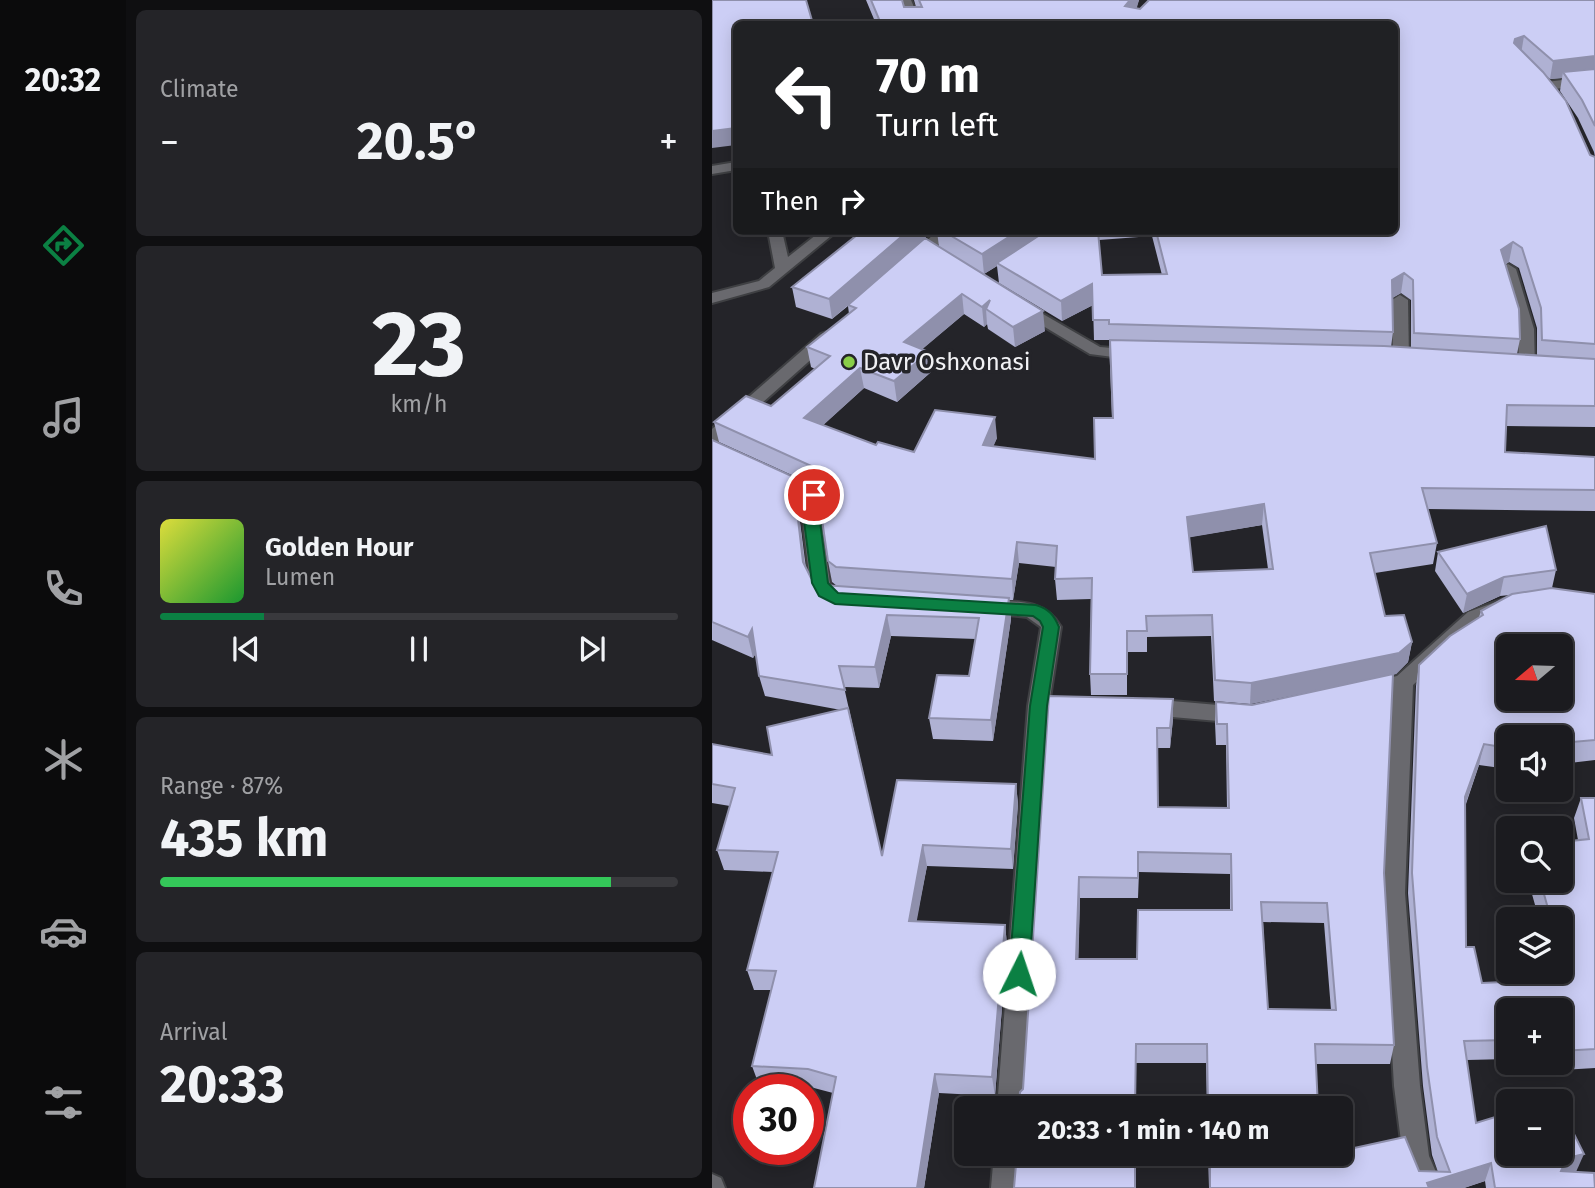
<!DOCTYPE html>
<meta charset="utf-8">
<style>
body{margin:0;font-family:"Fira Sans",sans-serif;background:#242428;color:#f1f3f6;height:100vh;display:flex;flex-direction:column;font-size:26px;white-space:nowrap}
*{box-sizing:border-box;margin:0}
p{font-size:23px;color:#a0a1a4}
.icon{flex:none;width:38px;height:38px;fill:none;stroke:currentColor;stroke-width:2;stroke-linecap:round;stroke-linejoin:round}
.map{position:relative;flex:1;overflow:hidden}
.sheet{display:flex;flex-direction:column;gap:10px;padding:10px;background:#0f0f11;width:586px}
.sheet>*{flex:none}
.top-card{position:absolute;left:21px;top:21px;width:665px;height:214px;border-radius:10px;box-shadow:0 4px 18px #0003,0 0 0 2px #39393d;background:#202124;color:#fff;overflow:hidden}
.needle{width:46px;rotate:251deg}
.buttons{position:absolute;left:784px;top:634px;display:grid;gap:14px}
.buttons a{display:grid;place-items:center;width:77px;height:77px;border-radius:10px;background:#1b1b1f;box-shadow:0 4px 18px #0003,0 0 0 2px #39393d;font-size:35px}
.speed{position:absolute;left:21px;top:1074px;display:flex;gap:14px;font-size:35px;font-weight:700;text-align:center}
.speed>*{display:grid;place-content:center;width:91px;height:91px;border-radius:50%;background:#1b1b1f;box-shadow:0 4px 18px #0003,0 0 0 2px #39393d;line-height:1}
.speed .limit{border:10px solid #d22;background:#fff;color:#111}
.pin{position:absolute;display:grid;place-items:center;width:60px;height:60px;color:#fff;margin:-30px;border:4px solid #fff;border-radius:50%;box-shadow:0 2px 7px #0007}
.me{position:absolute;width:77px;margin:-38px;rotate:4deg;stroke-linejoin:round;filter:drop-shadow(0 0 5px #0008)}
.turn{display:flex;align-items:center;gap:24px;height:147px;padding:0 28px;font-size:32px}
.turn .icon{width:91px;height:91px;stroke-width:2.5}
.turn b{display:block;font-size:49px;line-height:60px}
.then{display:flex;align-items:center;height:66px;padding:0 28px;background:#0003;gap:14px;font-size:26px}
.big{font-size:52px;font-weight:700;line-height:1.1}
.sheet .tile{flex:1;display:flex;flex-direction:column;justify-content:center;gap:10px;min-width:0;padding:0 24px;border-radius:10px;background:#242428}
.sheet .dial{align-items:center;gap:0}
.dial b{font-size:91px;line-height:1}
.song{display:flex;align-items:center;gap:21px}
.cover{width:84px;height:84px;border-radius:10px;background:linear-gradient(135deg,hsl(60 70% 55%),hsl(130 70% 35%))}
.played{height:7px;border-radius:4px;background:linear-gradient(90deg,#0b8043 20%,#39393d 20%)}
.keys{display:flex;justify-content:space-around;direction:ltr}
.heat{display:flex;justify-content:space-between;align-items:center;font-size:38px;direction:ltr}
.charge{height:10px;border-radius:5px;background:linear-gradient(90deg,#34c759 87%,#39393d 0)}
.trip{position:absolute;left:242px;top:1096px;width:399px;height:70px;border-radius:10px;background:#1b1b1f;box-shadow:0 4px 18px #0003,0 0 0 2px #39393d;font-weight:700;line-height:70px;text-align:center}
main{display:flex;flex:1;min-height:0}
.menu{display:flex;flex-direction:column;width:126px;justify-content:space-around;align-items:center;background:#0b0b0c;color:#a0a1a4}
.menu .icon{width:49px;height:49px}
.menu .on{color:#0b8043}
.menu b{font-size:32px;color:#f1f3f6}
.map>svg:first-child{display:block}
</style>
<main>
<nav class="menu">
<b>20:32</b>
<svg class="icon on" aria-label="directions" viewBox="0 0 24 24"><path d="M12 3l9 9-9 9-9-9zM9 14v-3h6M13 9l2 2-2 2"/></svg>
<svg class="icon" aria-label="music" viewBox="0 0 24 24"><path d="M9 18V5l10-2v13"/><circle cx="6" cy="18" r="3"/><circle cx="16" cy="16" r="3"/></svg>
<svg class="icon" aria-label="phone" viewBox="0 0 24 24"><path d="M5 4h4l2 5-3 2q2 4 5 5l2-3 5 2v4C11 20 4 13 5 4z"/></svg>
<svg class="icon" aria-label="climate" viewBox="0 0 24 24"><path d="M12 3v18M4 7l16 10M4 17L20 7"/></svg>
<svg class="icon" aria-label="car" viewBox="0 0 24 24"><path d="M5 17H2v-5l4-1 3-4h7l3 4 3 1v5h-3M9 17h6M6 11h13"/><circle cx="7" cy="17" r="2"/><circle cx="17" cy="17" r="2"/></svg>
<svg class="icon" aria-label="filters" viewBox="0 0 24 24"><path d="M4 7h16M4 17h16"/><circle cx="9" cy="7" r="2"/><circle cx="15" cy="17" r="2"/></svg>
</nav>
<section class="sheet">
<div class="tile"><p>Climate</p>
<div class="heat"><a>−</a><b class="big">20.5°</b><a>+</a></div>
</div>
<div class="tile dial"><b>23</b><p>km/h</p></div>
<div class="tile">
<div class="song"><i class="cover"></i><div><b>Golden Hour</b><p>Lumen</p></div></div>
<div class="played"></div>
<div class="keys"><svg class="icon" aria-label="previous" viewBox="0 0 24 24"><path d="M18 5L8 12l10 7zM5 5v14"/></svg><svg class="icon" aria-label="pause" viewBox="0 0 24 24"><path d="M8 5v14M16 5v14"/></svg><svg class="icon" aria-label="next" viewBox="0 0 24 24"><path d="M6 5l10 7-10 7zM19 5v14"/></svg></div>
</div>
<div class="tile"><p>Range · 87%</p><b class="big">435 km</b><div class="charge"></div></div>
<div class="tile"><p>Arrival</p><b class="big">20:33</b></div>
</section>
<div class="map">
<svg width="883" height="1188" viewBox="0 0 883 1188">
<rect width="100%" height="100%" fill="#242429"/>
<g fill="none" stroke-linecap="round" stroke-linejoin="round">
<defs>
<g id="service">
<polygon points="187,0 199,0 209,24 197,24"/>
<polygon points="24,162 24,170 0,174 0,166"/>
<polygon points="56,231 70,231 76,257 109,231 125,231 57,287 0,303 0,293 47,281 63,268"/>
<polygon points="796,264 804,269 822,329 823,368 815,373 807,368 806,329 788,269"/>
<polygon points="688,295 696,300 697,360 689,365 681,360 680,300"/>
</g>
<g id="minor">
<polygon points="883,76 883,84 834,90 828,86 834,82"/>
<polygon points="225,231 240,231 208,263 198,263 195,260 198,257"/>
<polygon points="312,303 388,347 424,350 432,355 424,360 378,354 306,311 304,308"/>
<polygon points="115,332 123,337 121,340 6,442 0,443 0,429 109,334"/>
<path d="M 65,471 L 108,491 L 111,495 L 107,506 L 118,583 L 120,588 L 132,593 L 135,598 L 132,603 C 116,608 104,597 98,583 L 89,506 L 92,497 L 59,481 L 56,477 L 59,473 Z"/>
<polygon points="792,599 799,601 802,606 799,611 770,622 701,685 693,893 708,1086 717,1156 731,1188 704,1188 691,1157 682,1086 671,893 680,692 654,698 647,695 644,690 647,685 685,676 756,612"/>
<path d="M 274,600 C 303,602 332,598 349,627 L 338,698 L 368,700 L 371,706 L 368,712 L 336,714 L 311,1108 L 285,1108 L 316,706 L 329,627 L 315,617 L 267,612 L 264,607 L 267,602 Z"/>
<polygon points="437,699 529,707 536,709 539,715 536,721 529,723 437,715 430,713 427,707 430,701"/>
<polygon points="282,1153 308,1153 305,1188 279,1188"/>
<polygon points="0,1174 9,1178 13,1188 0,1188"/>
</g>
</defs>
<use href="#service" stroke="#3f4043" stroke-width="4"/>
<use href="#minor" stroke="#3f4043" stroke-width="4"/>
<use href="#service" fill="#69696e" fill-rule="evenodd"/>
<use href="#minor" fill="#69696e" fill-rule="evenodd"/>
</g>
<g fill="#afb1d3" fill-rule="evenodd">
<path d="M 154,0 L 190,0 L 192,7 L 204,7 L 202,0 L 427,0 L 424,8 L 428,9 L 883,0 L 883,427 L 794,426 L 793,452 L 883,457 L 883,511 L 715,509 L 725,543 L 721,564 L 663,573 L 673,616 L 700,642 L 696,662 L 684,674 L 538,704 L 502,701 L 499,636 L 435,637 L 435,652 L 415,652 L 415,695 L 379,695 L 378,674 L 379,599 L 345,600 L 343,579 L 344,567 L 307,563 L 301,600 L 297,600 L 299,619 L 281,741 L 221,739 L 217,718 L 257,676 L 264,639 L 179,636 L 167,688 L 132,687 L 170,856 L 304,784 L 306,804 L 301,869 L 215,866 L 204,921 L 293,925 L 295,944 L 283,1096 L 227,1093 L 212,1188 L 102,1188 L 121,1093 L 102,1088 L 47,1085 L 40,1066 L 60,990 L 42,990 L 35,970 L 61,872 L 12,870 L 5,850 L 18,806 L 0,803 L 0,744 L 60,755 L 129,710 L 53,696 L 47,676 L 44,653 L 41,658 L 0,640 L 0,440 L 84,478 L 89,499 L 86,506 L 94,568 L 99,578 L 111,585 L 125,586 L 120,582 L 116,561 L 106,487 L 7,442 L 2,422 L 59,406 L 103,369 L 99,367 L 95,347 L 137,314 L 136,306 L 120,319 L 84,307 L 80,287 L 150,231 L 221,231 L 185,262 L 227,247 L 225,231 L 682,231 L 682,24 L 164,24 ZM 833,75 L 838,79 L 850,78 L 848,91 L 866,118 L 882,152 L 883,157 L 878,155 ZM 440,236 L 450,275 L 390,275 L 387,240 ZM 797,262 L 807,268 L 825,328 L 825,355 L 805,354 L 808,339 L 794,264 ZM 285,266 L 287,283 L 350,321 L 381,305 L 382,340 L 397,340 L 400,418 L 383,459 L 281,446 L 285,438 L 202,452 L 164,445 L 111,425 L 152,388 L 185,402 L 219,372 L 217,352 L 210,349 L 252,314 L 272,327 L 275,324 L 276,329 L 303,347 L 333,331 L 272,274 ZM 689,293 L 699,300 L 699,348 L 679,347 L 681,332 L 680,298 ZM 550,525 L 556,569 L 481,572 L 477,537 Z"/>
<polygon points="726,552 844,570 840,588 883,594 883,760 849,764 849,737 796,737 796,769 767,765 754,804 754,947 770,983 833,980 836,971 849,971 849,919 827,919 816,880 849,880 866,840 862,818 869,798 883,798 883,1068 816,1072 813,1062 849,1062 849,1010 796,1010 796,1059 755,1060 764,1123 864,1172 883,1188 774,1188 773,1181 752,1188 497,1188 496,1153 607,1153 607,1156 707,1171 726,1172 720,1155 711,1086 696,893 704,686 707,665 767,617 769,611 798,595 788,596 751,613 723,571"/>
<path d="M 337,696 L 461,699 L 461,719 L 458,748 L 445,748 L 446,807 L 515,808 L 514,745 L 504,745 L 503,723 L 504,702 L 672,873 L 682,1045 L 678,1064 L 604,1064 L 606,1108 L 495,1108 L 494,1063 L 424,1063 L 311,1089 ZM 427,872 L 518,874 L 518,910 L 425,959 L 366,959 L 368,898 L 426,898 ZM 551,922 L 612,923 L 619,1010 L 556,1009 Z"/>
</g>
<g fill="#8f90ac">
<polygon points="418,0 427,0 424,11 413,6"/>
<polygon points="812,36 809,54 800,58 803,39"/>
<polygon points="883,56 883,74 851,72 850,78 838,79 841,61"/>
<polygon points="24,128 24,145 0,148 0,131"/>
<polygon points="196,231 221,231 120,319 117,299"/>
<polygon points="306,231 338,231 285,263 285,266 272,274 270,254"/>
<polygon points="801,242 797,262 785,270 789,250"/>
<polygon points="692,273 689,293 677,300 680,280"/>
<polygon points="380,284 381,305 350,321 349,301"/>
<polygon points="250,294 252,314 194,363 192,342"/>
<polygon points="278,300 274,309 275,324 272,327 270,307"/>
<polygon points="331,311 333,331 303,347 301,327"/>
<polygon points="217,352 219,372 185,402 182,381"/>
<polygon points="148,368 152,388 96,439 92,418"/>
<polygon points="283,417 285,438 273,466 271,445"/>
<polygon points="84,478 89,499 86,506 95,583 91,562 82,485"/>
<polygon points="552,504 550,525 474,538 475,517"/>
<polygon points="305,542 307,563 301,600 300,579"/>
<polygon points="792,577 788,596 751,613 755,594"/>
<polygon points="297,598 299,619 281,741 279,720"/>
<polygon points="175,615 179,636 167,688 163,667"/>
<polygon points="40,629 46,650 41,658 36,637"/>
<polygon points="700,642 696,662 684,674 538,704 539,683"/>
<polygon points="461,699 461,719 458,748 458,728"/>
<polygon points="772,744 767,765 749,817 753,797"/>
<polygon points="304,784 306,804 301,869 299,849"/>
<polygon points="211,845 215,866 201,941 197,921"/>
<polygon points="367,877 368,898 366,979 364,959"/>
<polygon points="293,925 295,944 283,1096 280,1077"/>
<polygon points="223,1074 227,1093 212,1188 205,1188"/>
<polygon points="872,1154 864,1172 842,1188 855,1158"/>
<polygon points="779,1163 773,1181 752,1188 714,1188 715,1183"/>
</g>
<g fill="#cccef5" stroke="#8f90ac" stroke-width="2" fill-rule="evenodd">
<polygon points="0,0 94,0 101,24 24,24 24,128 0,131"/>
<polygon points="159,0 190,0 192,7 210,7 207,0 418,0 413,6 428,9 437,0 883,0 883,56 841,61 812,36 803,39 802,43 831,72 854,101 878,155 883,157 883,344 830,340 829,308 810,248 801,242 789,250 807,309 808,339 702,333 701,280 692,273 680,280 681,332 397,324 397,320 381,320 380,284 349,301 285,263 334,231 386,231 390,275 455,274 444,231 682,231 682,24 169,24"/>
<polygon points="883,69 883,126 870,100 851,72"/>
<polygon points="150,231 196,231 117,299 80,287"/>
<polygon points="231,231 306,231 270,254"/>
<path d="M 213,238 L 331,311 L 301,327 L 274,309 L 278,300 L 270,307 L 250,294 L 192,342 L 217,352 L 182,381 L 148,368 L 92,418 L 164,445 L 166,442 L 202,452 L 223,410 L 283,417 L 271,445 L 383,459 L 382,418 L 401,418 L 398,340 L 672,346 L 883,359 L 883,406 L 795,405 L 793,452 L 883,457 L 883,490 L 710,488 L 725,543 L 658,553 L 673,616 L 692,615 L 700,642 L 687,653 L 539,683 L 503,680 L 500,615 L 434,616 L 435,631 L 415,631 L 415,674 L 378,674 L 380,578 L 343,579 L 345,546 L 305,542 L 300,579 L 124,567 L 116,561 L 105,485 L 109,475 L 106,469 L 2,422 L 34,396 L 59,406 L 118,356 L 95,347 L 144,308 L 136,305 ZM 552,504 L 561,569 L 481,572 L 475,517 Z"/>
<polygon points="0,440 84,478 82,485 91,562 99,578 111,585 297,598 279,720 217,718 225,675 257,676 267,618 175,615 163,667 127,666 133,690 47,676 40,629 36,637 0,622"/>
<polygon points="834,526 844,570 792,577 755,594 726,552"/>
<path d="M 839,588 L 883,594 L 883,740 L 849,743 L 849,737 L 796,737 L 796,748 L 772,744 L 753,797 L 754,947 L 762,947 L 770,983 L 839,980 L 837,971 L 849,971 L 849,968 L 854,968 L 849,950 L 849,919 L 839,919 L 828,880 L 849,880 L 849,842 L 877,839 L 869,798 L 883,798 L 883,1049 L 849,1051 L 849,1010 L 796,1010 L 796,1040 L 752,1041 L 764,1123 L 796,1113 L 796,1153 L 849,1153 L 849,1108 L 872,1154 L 855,1158 L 849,1171 L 882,1173 L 883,1188 L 783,1188 L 779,1163 L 715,1183 L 717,1188 L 498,1188 L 498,1153 L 607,1153 L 607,1156 L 621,1153 L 628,1153 L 628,1151 L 693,1137 L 707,1171 L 738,1172 L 725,1137 L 715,1067 L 700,873 L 707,665 L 738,636 L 771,615 L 769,611 L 800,594 ZM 796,646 L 849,646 L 849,698 L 796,698 Z"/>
<path d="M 681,674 L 672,873 L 682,1045 L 603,1044 L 606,1108 L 496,1108 L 495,1044 L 424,1044 L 423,1108 L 307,1108 L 308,1092 L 311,1089 L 337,696 L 461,699 L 458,728 L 445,728 L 446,807 L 517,808 L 515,724 L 505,724 L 504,702 L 540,705 ZM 426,852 L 519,854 L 520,910 L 426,910 L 425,959 L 364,959 L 367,877 L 426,878 ZM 549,902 L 615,903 L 624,1010 L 556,1009 Z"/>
<polygon points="136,708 170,856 185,780 304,784 299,849 211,845 197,921 293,925 280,1077 223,1074 205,1188 102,1188 124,1077 96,1069 40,1066 64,971 35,970 66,852 5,850 23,788 0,784 0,744 60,755 55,727"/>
<polygon points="305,1153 423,1153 423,1188 302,1188"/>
</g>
<path fill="#0b8043" stroke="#07532c" stroke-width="2" d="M 102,490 L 110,495 L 106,506 L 116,583 L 126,593 L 324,605 C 337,609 342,615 347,627 L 335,706 L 317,974 L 314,980 L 307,983 L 300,980 L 297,974 L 318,706 L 331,627 L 328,621 L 321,616 L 123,604 L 107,596 L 100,583 L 90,506 L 97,491 Z"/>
<circle fill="#89ce48" stroke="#242429" stroke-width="2.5" cx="137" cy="362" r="7"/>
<g text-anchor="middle" stroke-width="7" stroke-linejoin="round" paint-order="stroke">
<g font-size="24" fill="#f1f1f4" stroke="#242429" text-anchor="start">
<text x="151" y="370">Davr Oshxonasi</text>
</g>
</g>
</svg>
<div class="buttons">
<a><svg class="needle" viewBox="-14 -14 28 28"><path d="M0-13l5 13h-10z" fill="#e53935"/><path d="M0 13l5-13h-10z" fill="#a0a1a4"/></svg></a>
<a><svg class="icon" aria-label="sound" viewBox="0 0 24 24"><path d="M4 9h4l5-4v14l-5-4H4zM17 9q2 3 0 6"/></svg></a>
<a><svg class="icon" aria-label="search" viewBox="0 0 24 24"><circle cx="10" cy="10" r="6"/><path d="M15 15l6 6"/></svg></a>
<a><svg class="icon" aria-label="layers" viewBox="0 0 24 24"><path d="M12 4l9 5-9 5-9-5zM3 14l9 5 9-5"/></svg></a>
<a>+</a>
<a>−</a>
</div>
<div class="speed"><div class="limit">30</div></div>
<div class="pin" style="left:102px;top:495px;background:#d93025"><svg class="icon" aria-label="arrive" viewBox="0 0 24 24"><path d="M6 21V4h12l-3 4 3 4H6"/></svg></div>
<svg class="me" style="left:307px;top:974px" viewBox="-20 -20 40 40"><circle r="19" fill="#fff"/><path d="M0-13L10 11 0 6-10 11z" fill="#0b8043"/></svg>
<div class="trip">20:33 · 1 min · 140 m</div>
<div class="top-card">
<div class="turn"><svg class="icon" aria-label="left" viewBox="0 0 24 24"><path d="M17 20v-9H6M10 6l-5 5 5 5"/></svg><div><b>70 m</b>Turn left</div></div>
<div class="then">Then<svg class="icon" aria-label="right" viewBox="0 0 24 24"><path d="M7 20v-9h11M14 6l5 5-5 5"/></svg></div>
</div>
</div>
</main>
